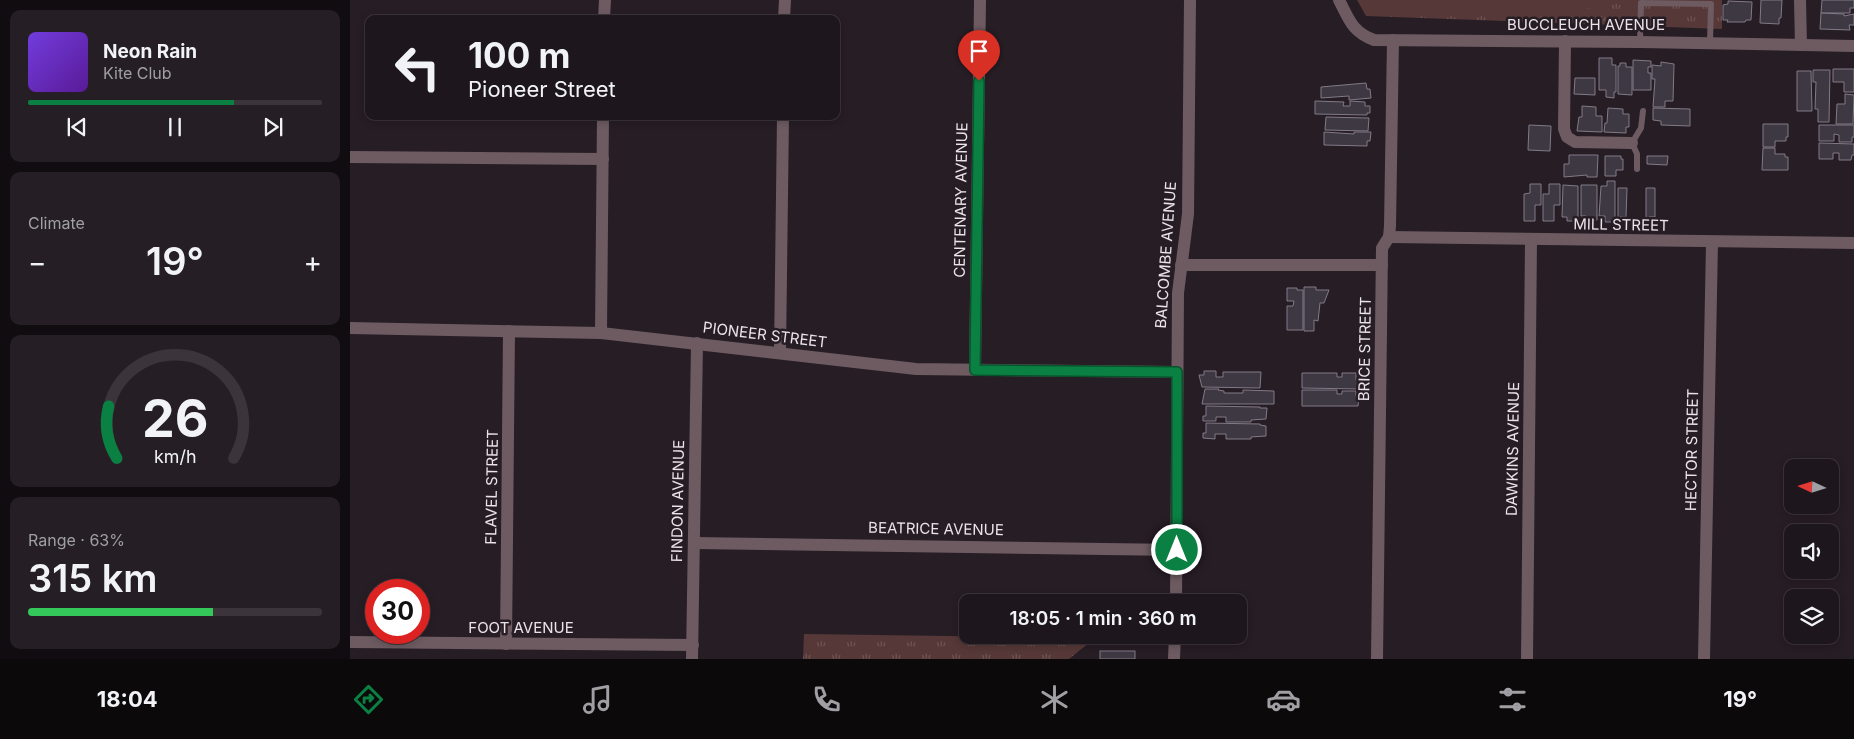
<!DOCTYPE html>
<meta charset="utf-8">
<style>
body{margin:0;font-family:Inter,sans-serif;background:#251f25;color:#f1f3f6;height:100vh;display:flex;flex-direction:column;font-size:19px;white-space:nowrap}
*{box-sizing:border-box;margin:0}
p{font-size:16px;color:#a09fa3}
.icon{flex:none;width:28px;height:28px;fill:none;stroke:currentColor;stroke-width:2;stroke-linecap:round;stroke-linejoin:round}
.map{position:relative;flex:1;overflow:hidden}
.drawer{display:flex;flex-direction:column;gap:10px;padding:10px;background:#100c0f;width:350px}
.drawer>*{flex:none}
.guide{position:absolute;left:15px;top:15px;width:475px;height:105px;border-radius:10px;box-shadow:0 2px 8px #0003,0 0 0 1px #3b353b;background:#1d161c;color:#f1f3f6;overflow:hidden}
.needle{width:32px;rotate:274deg}
.tools{position:absolute;left:1434px;top:459px;display:grid;gap:10px}
.tools a{display:grid;place-items:center;width:55px;height:55px;border-radius:10px;background:#1d161c;box-shadow:0 2px 8px #0003,0 0 0 1px #3b353b;font-size:25px}
.speed{position:absolute;left:15px;top:579px;display:flex;gap:10px;font-size:25px;font-weight:700;text-align:center}
.speed>*{display:grid;place-content:center;width:65px;height:65px;border-radius:50%;background:#1d161c;box-shadow:0 2px 8px #0003,0 0 0 1px #3b353b;line-height:1}
.speed .limit{border:8px solid #d22;background:#fff;color:#111}
.pin{position:absolute;display:grid;place-items:center;width:42px;height:42px;color:#fff;margin:-51px -21px;border-radius:50% 50% 50% 0;rotate:-45deg;box-shadow:0 0 5px #0007}
.pin .icon{rotate:45deg}
.me{position:absolute;width:55px;margin:-28px;rotate:0deg;stroke-linejoin:round;filter:drop-shadow(0 0 4px #0008)}
.turn{display:flex;align-items:center;gap:18px;height:105px;padding:0 20px;font-size:22px}
.turn .icon{width:65px;height:65px;stroke-width:2.5}
.turn b{display:block;font-size:35px;line-height:42px}
.big{font-size:38px;font-weight:600;line-height:1.1}
.drawer .tile{flex:1;display:flex;flex-direction:column;justify-content:center;gap:8px;min-width:0;padding:0 18px;border-radius:10px;background:#251f25}
.drawer .dial{align-items:center;gap:0}
.dial svg{height:130px;overflow:visible;fill:none;stroke:#3b353b;stroke-width:7;stroke-linecap:round;text-anchor:middle}
.dial text{fill:#f1f3f6;stroke:none}
.song{display:flex;align-items:center;gap:15px}
.cover{width:60px;height:60px;border-radius:8px;background:linear-gradient(135deg,hsl(260 70% 55%),hsl(270 70% 35%))}
.played{height:5px;border-radius:2px;background:linear-gradient(90deg,#0b8043 70%,#3b353b 70%)}
.keys{display:flex;justify-content:space-around;direction:ltr}
.heat{display:flex;justify-content:space-between;align-items:center;font-size:28px;direction:ltr}
.charge{height:8px;border-radius:4px;background:linear-gradient(90deg,#34c759 63%,#3b353b 0)}
.trip{position:absolute;left:609px;top:594px;width:288px;height:50px;border-radius:10px;background:#1d161c;box-shadow:0 2px 8px #0003,0 0 0 1px #3b353b;font-weight:600;line-height:50px;text-align:center}
.tabs{display:flex;height:80px;justify-content:space-around;align-items:center;background:#0c090b;color:#a09fa3}
.tabs .icon{width:35px;height:35px}
.tabs .active{color:#0b8043}
.tabs b{font-size:22px;color:#f1f3f6}
main{display:flex;flex:1;min-height:0}
.map>svg:first-child{display:block}
</style>
<main>
<section class="drawer">
<div class="tile">
<div class="song"><i class="cover"></i><div><b>Neon Rain</b><p>Kite Club</p></div></div>
<div class="played"></div>
<div class="keys"><svg class="icon" aria-label="previous" viewBox="0 0 24 24"><path d="M18 5L8 12l10 7zM5 5v14"/></svg><svg class="icon" aria-label="pause" viewBox="0 0 24 24"><path d="M8 5v14M16 5v14"/></svg><svg class="icon" aria-label="next" viewBox="0 0 24 24"><path d="M6 5l10 7-10 7zM19 5v14"/></svg></div>
</div>
<div class="tile"><p>Climate</p>
<div class="heat"><a>−</a><b class="big">19°</b><a>+</a></div>
</div>
<div class="tile dial"><svg viewBox="0 0 100 80">
<path d="M14 69A42 42 0 1 1 86 69"/>
<path d="M14 69A42 42 0 0 1 9 37" stroke="#0b8043"/>
<text x="50" y="56" font-size="32" font-weight="700">26</text>
<text x="50" y="72" font-size="11">km/h</text>
</svg></div>
<div class="tile"><p>Range · 63%</p><b class="big">315 km</b><div class="charge"></div></div>
</section>
<div class="map">
<svg width="1504" height="659" viewBox="0 0 1504 659">
<defs>
<pattern id="grass-tufts" width="24" height="20" patternUnits="userSpaceOnUse" patternTransform="scale(1.25)"><rect width="24" height="20" fill="#553837"/><path d="M3 7l-1-3M5 7V3M7 7l1-3M15 17l-1-3M17 17v-4M19 17l1-3" fill="none" stroke="#6e5554"/></pattern>
</defs>
<rect width="100%" height="100%" fill="#271d25"/>
<g fill="url(#grass-tufts)">
<polygon points="1007,0 1372,0 1372,29 1016,16"/>
<polygon points="454,634 745,638 719,659 453,659"/>
</g>
<polygon fill="#553837" points="1013,0 1255,0 1245,7 1206,15 1154,15 1131,9 1131,14 1013,11"/>
<g fill="#3e3843" stroke="#817b87">
<polygon points="1411,0 1432,0 1431,18 1429,18 1429,24 1410,23"/>
<polygon points="1472,0 1504,0 1504,8 1500,8 1500,13 1471,13"/>
<polygon points="1378,1 1402,2 1401,20 1396,20 1395,22 1377,22 1378,20 1373,20 1373,5 1378,4"/>
<polygon points="1471,13 1494,14 1494,16 1504,14 1504,25 1499,25 1500,30 1470,29"/>
<polygon points="1249,58 1262,58 1262,65 1266,65 1266,92 1264,92 1264,98 1256,97 1256,90 1249,90"/>
<polygon points="1283,60 1301,61 1301,67 1298,67 1298,73 1301,73 1301,90 1283,90"/>
<polygon points="1311,62 1324,64 1323,101 1315,101 1315,107 1303,107 1305,79 1302,79 1302,65 1311,66"/>
<polygon points="1270,63 1276,63 1276,67 1282,67 1282,95 1268,94 1268,66 1270,66"/>
<polygon points="1483,69 1504,69 1504,92 1494,92 1494,82 1483,82"/>
<polygon points="1463,70 1480,70 1479,122 1468,122 1468,109 1465,109 1466,82 1463,82"/>
<polygon points="1447,71 1461,71 1462,111 1447,111"/>
<polygon points="1225,78 1245,78 1245,95 1224,94"/>
<polygon points="1016,83 1017,89 1020,89 1021,98 999,100 999,96 971,98 971,87"/>
<polygon points="1495,94 1504,95 1503,124 1486,124 1487,104 1495,104"/>
<polygon points="965,101 994,102 993,106 1000,106 1000,101 1015,102 1015,106 1020,106 1020,113 1017,113 1017,115 965,114"/>
<polygon points="1232,106 1246,107 1246,116 1252,116 1252,132 1227,131 1229,117 1232,117"/>
<polygon points="1258,108 1273,109 1273,114 1279,114 1279,127 1276,127 1276,133 1254,132 1255,123 1257,123"/>
<polygon points="1303,108 1340,109 1340,126 1311,125 1311,121 1303,120"/>
<polygon points="976,117 1019,118 1018,131 975,130"/>
<polygon points="1413,124 1438,124 1438,137 1436,137 1436,141 1425,141 1425,147 1413,147"/>
<polygon points="1179,125 1201,126 1200,151 1178,150"/>
<polygon points="1469,125 1504,125 1504,137 1502,137 1502,142 1489,142 1489,135 1484,134 1484,141 1469,141"/>
<polygon points="974,132 1004,134 1004,132 1021,132 1020,141 1017,141 1017,146 974,145"/>
<polygon points="1469,143 1504,144 1504,155 1502,155 1501,160 1489,160 1489,153 1483,153 1483,159 1469,159"/>
<polygon points="1413,148 1425,148 1425,154 1435,154 1435,157 1438,157 1438,170 1412,170"/>
<polygon points="1219,155 1248,155 1247,177 1237,177 1237,175 1214,177 1214,164 1219,164"/>
<polygon points="1255,156 1271,156 1271,159 1273,159 1273,170 1266,170 1266,176 1255,176"/>
<polygon points="1297,156 1318,156 1317,165 1297,164"/>
<polygon points="1257,181 1265,181 1265,222 1255,222 1255,216 1249,216 1251,186 1257,186"/>
<polygon points="1180,184 1191,184 1191,205 1185,205 1185,221 1174,221 1174,194 1180,193"/>
<polygon points="1199,184 1210,184 1210,205 1204,205 1204,221 1193,221 1193,194 1199,194"/>
<polygon points="1213,185 1228,186 1228,221 1217,221 1217,217 1212,217"/>
<polygon points="1231,185 1247,185 1247,220 1236,220 1236,216 1231,216"/>
<polygon points="1268,188 1277,188 1276,217 1270,217 1270,220 1268,220"/>
<polygon points="1296,188 1305,188 1305,217 1299,217 1299,221 1296,221"/>
<polygon points="954,287 966,287 966,290 979,290 974,303 970,303 968,321 964,320 964,331 954,331"/>
<polygon points="937,288 947,288 947,290 953,290 953,330 937,330 937,306 943,306 944,301 937,301"/>
<polygon points="854,371 866,371 866,377 873,377 873,372 911,372 910,388 852,387 849,375 854,375"/>
<polygon points="952,373 987,373 987,377 992,377 992,373 1006,373 1006,380 1009,380 1009,389 952,388"/>
<polygon points="855,389 869,389 868,390 874,391 874,393 893,393 893,390 924,391 924,404 852,404"/>
<polygon points="952,390 987,390 987,394 992,394 992,391 1006,391 1006,397 1009,397 1008,406 952,406"/>
<polygon points="856,406 910,407 910,408 917,408 916,419 901,420 901,422 876,422 876,417 866,417 866,421 853,421 853,416 856,416"/>
<polygon points="856,423 910,424 910,425 916,426 916,436 901,437 901,439 876,439 876,434 865,434 865,439 853,438 853,433 856,433"/>
<rect x="750" y="651" width="35" height="8"/>
</g>
<g fill="none" stroke-linecap="round" stroke-linejoin="round">
<g stroke="#6d5b61" stroke-width="6">
<polyline points="1290,42 1291,3 1361,4 1360,43"/>
<polyline points="1287,169 1287,154 1282,143 1291,128 1293,111"/>
</g>
<g stroke="#6d5b61" stroke-width="12">
<path d="M 989,0 C 999,19 1002,32 1024,40 L 1290,42 L 1504,46"/>
<polyline points="1450,0 1451,45"/>
<polyline points="254,19 255,0"/>
<polyline points="434,19 435,0"/>
<polyline points="1215,41 1214,129 1217,137 1225,142 1282,143"/>
<polyline points="0,157 253,159"/>
<polyline points="1039,237 1504,243"/>
<polyline points="831,265 1032,265"/>
<polyline points="0,328 251,333 566,369 827,372"/>
<polyline points="251,333 253,116"/>
<polyline points="430,353 433,116"/>
<polyline points="625,370 630,0"/>
<polyline points="344,543 827,550"/>
<polyline points="826,602 828,293 838,214 840,0"/>
<polyline points="0,642 343,645"/>
<polyline points="156,644 159,331"/>
<polyline points="342,659 347,343"/>
<polyline points="824,659 825,635"/>
<polyline points="1027,659 1032,248 1039,237 1040,226 1043,40"/>
<polyline points="1177,659 1181,240"/>
<polyline points="1354,659 1362,242"/>
</g>
</g>
<g fill="none" stroke-linecap="round" stroke-linejoin="round">
<defs>
<polyline id="route" points="629,81 625,370 827,372 827,550"/>
</defs>
<use href="#route" stroke="#07532c" stroke-width="12"/>
<use href="#route" stroke="#0b8043" stroke-width="9"/>
</g>
<g text-anchor="middle" stroke-width="5" stroke-linejoin="round" paint-order="stroke">
<g font-size="15" fill="#eae3e9" stroke="#271d25">
<text x="1236" y="30">BUCCLEUCH AVENUE</text>
<text transform="translate(611 200) rotate(-89)" y="5">CENTENARY AVENUE</text>
<text transform="translate(1271 225) rotate(1)" y="5">MILL STREET</text>
<text transform="translate(816 255) rotate(-86)" y="5">BALCOMBE AVENUE</text>
<text transform="translate(415 335) rotate(7)" y="5">PIONEER STREET</text>
<text transform="translate(1015 349) rotate(-89)" y="5">BRICE STREET</text>
<text transform="translate(1163 449) rotate(-89)" y="5">DAWKINS AVENUE</text>
<text transform="translate(1342 450) rotate(-89)" y="5">HECTOR STREET</text>
<text transform="translate(142 487) rotate(-89)" y="5">FLAVEL STREET</text>
<text transform="translate(328 501) rotate(-89)" y="5">FINDON AVENUE</text>
<text transform="translate(586 529) rotate(1)" y="5">BEATRICE AVENUE</text>
<text x="171" y="633">FOOT AVENUE</text>
</g>
</g>
</svg>
<div class="tools">
<a><svg class="needle" viewBox="-14 -14 28 28"><path d="M0-13l5 13h-10z" fill="#e53935"/><path d="M0 13l5-13h-10z" fill="#a09fa3"/></svg></a>
<a><svg class="icon" aria-label="sound" viewBox="0 0 24 24"><path d="M4 9h4l5-4v14l-5-4H4zM17 9q2 3 0 6"/></svg></a>
<a><svg class="icon" aria-label="layers" viewBox="0 0 24 24"><path d="M12 4l9 5-9 5-9-5zM3 14l9 5 9-5"/></svg></a>
</div>
<div class="speed"><div class="limit">30</div></div>
<div class="pin" style="left:629px;top:81px;background:#d93025"><svg class="icon" aria-label="arrive" viewBox="0 0 24 24"><path d="M6 21V4h12l-3 4 3 4H6"/></svg></div>
<svg class="me" style="left:827px;top:550px" viewBox="-20 -20 40 40"><circle r="17" fill="#0b8043" stroke="#fff" stroke-width="3"/><path d="M0-11L8 9 0 5-8 9z" fill="#fff"/></svg>
<div class="trip">18:05 · 1 min · 360 m</div>
<div class="guide">
<div class="turn"><svg class="icon" aria-label="left" viewBox="0 0 24 24"><path d="M17 20v-9H6M10 6l-5 5 5 5"/></svg><div><b>100 m</b>Pioneer Street</div></div>
</div>
</div>
</main>
<nav class="tabs">
<b>18:04</b>
<svg class="icon active" aria-label="directions" viewBox="0 0 24 24"><path d="M12 3l9 9-9 9-9-9zM9 14v-3h6M13 9l2 2-2 2"/></svg>
<svg class="icon" aria-label="music" viewBox="0 0 24 24"><path d="M9 18V5l10-2v13"/><circle cx="6" cy="18" r="3"/><circle cx="16" cy="16" r="3"/></svg>
<svg class="icon" aria-label="phone" viewBox="0 0 24 24"><path d="M5 4h4l2 5-3 2q2 4 5 5l2-3 5 2v4C11 20 4 13 5 4z"/></svg>
<svg class="icon" aria-label="climate" viewBox="0 0 24 24"><path d="M12 3v18M4 7l16 10M4 17L20 7"/></svg>
<svg class="icon" aria-label="car" viewBox="0 0 24 24"><path d="M5 17H2v-5l4-1 3-4h7l3 4 3 1v5h-3M9 17h6M6 11h13"/><circle cx="7" cy="17" r="2"/><circle cx="17" cy="17" r="2"/></svg>
<svg class="icon" aria-label="filters" viewBox="0 0 24 24"><path d="M4 7h16M4 17h16"/><circle cx="9" cy="7" r="2"/><circle cx="15" cy="17" r="2"/></svg>
<b>19°</b>
</nav>
